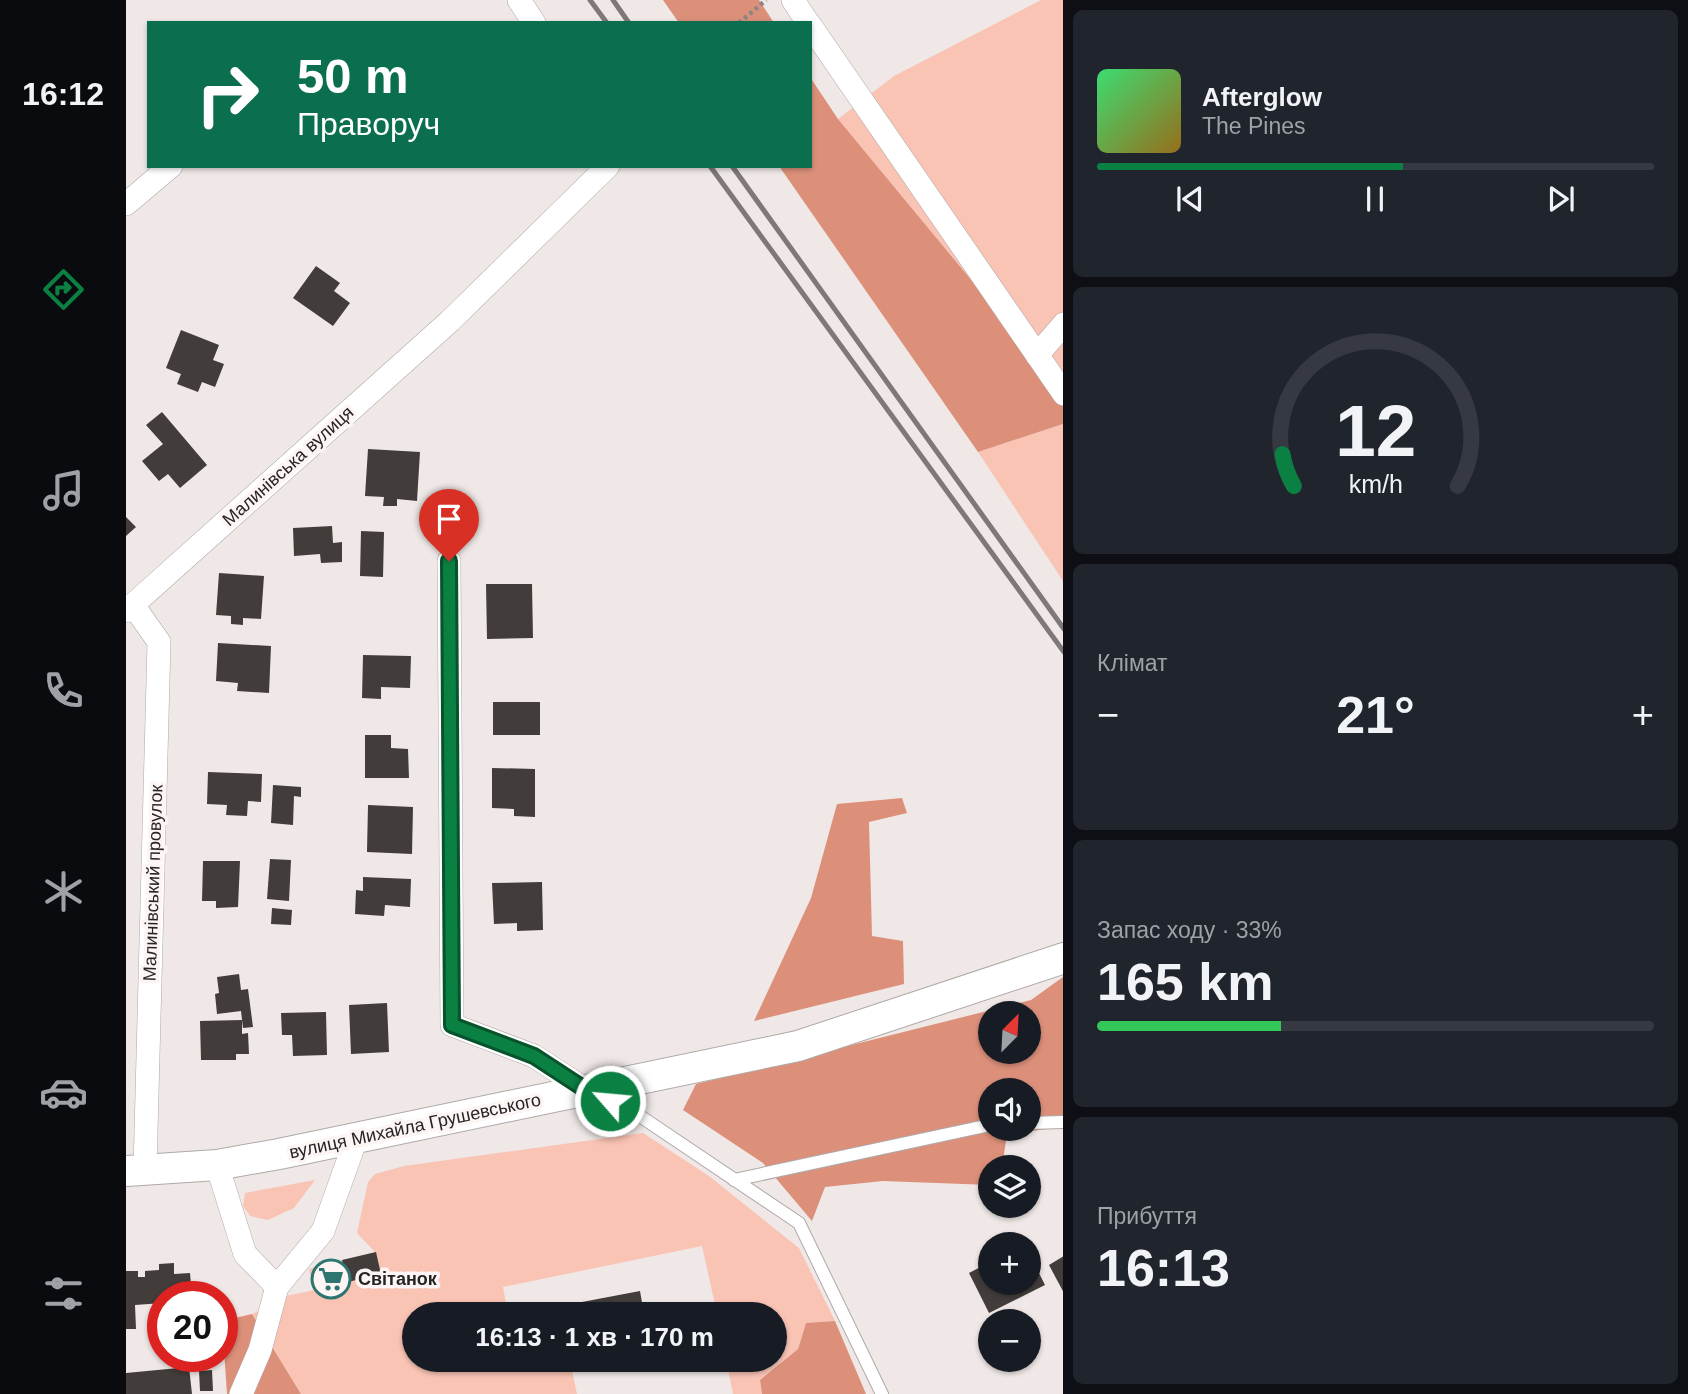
<!DOCTYPE html>
<html lang="uk">
<meta charset="utf-8">
<style>
body{margin:0;font-family:Helvetica,sans-serif;background:#20242c;color:#f1f3f6;height:100vh;display:flex;flex-direction:column;font-size:26px;white-space:nowrap}
*{box-sizing:border-box;margin:0}
p{font-size:23px;color:#9ea1a6}
.icon{flex:none;width:38px;height:38px;fill:none;stroke:currentColor;stroke-width:2;stroke-linecap:round;stroke-linejoin:round}
.map{position:relative;flex:1;overflow:hidden}
.drawer{display:flex;flex-direction:column;gap:10px;padding:10px;background:#0d0f14;width:625px}
.drawer>*{flex:none}
.top-card{position:absolute;left:21px;top:21px;width:665px;height:147px;border-radius:0px;box-shadow:0 2px 5px #0004;background:#0b6e4f;color:#fff;overflow:hidden}
.needle{width:46px;rotate:24deg}
.tools{position:absolute;left:852px;top:1001px;display:grid;gap:14px}
.tools a{display:grid;place-items:center;width:63px;height:63px;border-radius:50%;background:#171b24;box-shadow:0 2px 5px #0004;font-size:35px}
.speed{position:absolute;left:21px;top:1281px;display:flex;gap:14px;font-size:35px;font-weight:700;text-align:center}
.speed>*{display:grid;place-content:center;width:91px;height:91px;border-radius:50%;background:#171b24;box-shadow:0 2px 5px #0004;line-height:1}
.speed .limit{border:10px solid #d22;background:#fff;color:#111}
.pin{position:absolute;display:grid;place-items:center;width:60px;height:60px;color:#fff;margin:-72px -30px;border-radius:50% 50% 50% 0;rotate:-45deg;box-shadow:0 0 7px #0007}
.pin .icon{rotate:45deg}
.me{position:absolute;width:77px;margin:-38px;rotate:297deg;stroke-linejoin:round;filter:drop-shadow(0 0 5px #0008)}
.turn{display:flex;align-items:center;gap:24px;height:147px;padding:0 35px;font-size:32px}
.turn .icon{width:91px;height:91px;stroke-width:2.5}
.turn b{display:block;font-size:49px;line-height:60px}
.big{font-size:52px;font-weight:800;line-height:1.1}
.drawer .widget{flex:1;display:flex;flex-direction:column;justify-content:center;gap:10px;min-width:0;padding:0 24px;border-radius:10px;background:#20242c}
.drawer .dial{align-items:center;gap:0}
.dial svg{height:182px;overflow:visible;fill:none;stroke:#363941;stroke-width:7;stroke-linecap:round;text-anchor:middle}
.dial text{fill:#f1f3f6;stroke:none}
.song{display:flex;align-items:center;gap:21px}
.cover{width:84px;height:84px;border-radius:10px;background:linear-gradient(135deg,hsl(140 70% 55%),hsl(40 70% 35%))}
.played{height:7px;border-radius:4px;background:linear-gradient(90deg,#0b8043 55%,#363941 55%)}
.keys{display:flex;justify-content:space-around;direction:ltr}
.heat{display:flex;justify-content:space-between;align-items:center;font-size:38px;direction:ltr}
.charge{height:10px;border-radius:5px;background:linear-gradient(90deg,#34c759 33%,#363941 0)}
.trip{position:absolute;left:276px;top:1302px;width:385px;height:70px;border-radius:35px;background:#171b24;box-shadow:0 2px 5px #0004;font-weight:800;line-height:70px;text-align:center}
main{display:flex;flex:1;min-height:0}
.tab-bar{display:flex;flex-direction:column;width:126px;justify-content:space-around;align-items:center;background:#090b0e;color:#9ea1a6}
.tab-bar .icon{width:49px;height:49px}
.tab-bar .current{color:#0b8043}
.tab-bar b{font-size:32px;color:#f1f3f6}
.map>svg:first-child{display:block}
</style>
<main>
<nav class="tab-bar">
<b>16:12</b>
<svg class="icon current" aria-label="directions" viewBox="0 0 24 24"><path d="M12 3l9 9-9 9-9-9zM9 14v-3h6M13 9l2 2-2 2"/></svg>
<svg class="icon" aria-label="music" viewBox="0 0 24 24"><path d="M9 18V5l10-2v13"/><circle cx="6" cy="18" r="3"/><circle cx="16" cy="16" r="3"/></svg>
<svg class="icon" aria-label="phone" viewBox="0 0 24 24"><path d="M5 4h4l2 5-3 2q2 4 5 5l2-3 5 2v4C11 20 4 13 5 4z"/></svg>
<svg class="icon" aria-label="climate" viewBox="0 0 24 24"><path d="M12 3v18M4 7l16 10M4 17L20 7"/></svg>
<svg class="icon" aria-label="car" viewBox="0 0 24 24"><path d="M5 17H2v-5l4-1 3-4h7l3 4 3 1v5h-3M9 17h6M6 11h13"/><circle cx="7" cy="17" r="2"/><circle cx="17" cy="17" r="2"/></svg>
<svg class="icon" aria-label="filters" viewBox="0 0 24 24"><path d="M4 7h16M4 17h16"/><circle cx="9" cy="7" r="2"/><circle cx="15" cy="17" r="2"/></svg>
</nav>
<div class="map">
<svg width="938" height="1394" viewBox="0 0 938 1394">
<rect width="100%" height="100%" fill="#efe8e6"/>
<g fill="#fac4b5">
<polygon points="915,0 937,0 937,391 712,119 768,76"/>
<polygon points="937,424 937,581 852,452"/>
<polygon points="517,1133 583,1176 673,1248 709,1321 680,1323 672,1349 634,1380 636,1394 607,1394 600,1360 649,1360 649,1314 591,1314 576,1246 377,1287 382,1314 289,1314 289,1360 391,1360 393,1369 444,1360 451,1394 175,1394 126,1314 160,1296 188,1290 183,1269 249,1252 231,1233 242,1182 249,1174 278,1166"/>
<polygon points="189,1180 168,1208 142,1220 124,1216 117,1206 119,1193"/>
</g>
<g fill="#dc907a" fill-rule="evenodd">
<polygon points="537,0 633,0 648,23 553,23"/>
<polygon points="684,77 712,119 937,391 937,424 852,452 653,166 684,166"/>
<polygon points="776,798 781,813 743,822 746,936 777,941 778,984 628,1021 685,898 711,804"/>
<path d="M 937,977 L 937,1127 L 881,1134 L 876,1167 L 864,1167 L 864,1185 L 757,1181 L 699,1187 L 686,1221 L 637,1163 L 557,1110 L 570,1084 L 905,1000 ZM 864,1013 L 903,1013 L 903,1052 L 864,1052 ZM 864,1090 L 903,1090 L 903,1129 L 864,1129 Z"/>
<polygon points="126,1314 175,1394 101,1394 96,1321"/>
<polygon points="709,1321 740,1394 636,1394 634,1380 672,1349 680,1323"/>
</g>
<g fill="#423d3b">
<polygon points="190,266 214,283 208,291 224,303 207,326 167,298"/>
<polygon points="55,330 93,345 87,360 98,364 89,387 76,382 72,392 51,384 55,374 40,368"/>
<polygon points="36,412 81,465 54,488 42,474 33,481 16,461 37,444 20,425"/>
<polygon points="242,449 294,452 291,501 271,499 271,506 257,506 258,497 239,496"/>
<polygon points="0,517 10,527 0,536"/>
<polygon points="206,526 207,543 216,542 216,562 195,563 194,554 168,556 167,528"/>
<polygon points="235,531 258,532 257,577 234,576"/>
<polygon points="93,573 138,576 135,619 117,618 117,625 105,624 105,616 90,615"/>
<polygon points="360,584 406,584 407,638 361,639"/>
<polygon points="92,643 145,646 143,693 111,691 112,683 90,681"/>
<polygon points="237,655 285,656 284,688 255,687 255,699 236,698"/>
<rect x="367" y="702" width="47" height="33"/>
<polygon points="239,735 265,735 265,748 282,749 283,778 239,778"/>
<polygon points="366,768 409,769 409,817 388,816 388,809 366,808"/>
<polygon points="82,772 136,774 135,802 122,801 121,816 100,815 101,805 81,804"/>
<polygon points="147,785 175,787 175,797 168,796 167,825 145,823"/>
<polygon points="242,805 287,807 286,854 241,852"/>
<polygon points="144,859 165,860 163,901 141,899"/>
<polygon points="77,861 114,861 112,907 90,908 90,901 76,901"/>
<polygon points="237,877 285,879 284,907 259,905 258,916 229,914 230,890 237,891"/>
<polygon points="416,882 417,930 391,931 391,923 368,924 366,883"/>
<polygon points="146,908 166,910 165,925 145,924"/>
<polygon points="113,974 115,990 122,989 127,1027 117,1028 115,1011 91,1014 89,994 93,993 91,977"/>
<polygon points="261,1003 263,1052 225,1054 223,1005"/>
<polygon points="200,1012 201,1055 167,1056 166,1035 156,1035 155,1013"/>
<polygon points="116,1020 116,1034 122,1033 123,1054 110,1054 110,1060 75,1060 74,1021"/>
<polygon points="250,1252 255,1274 193,1289 190,1275 218,1268 216,1260"/>
<polygon points="903,1253 919,1285 863,1313 843,1273 864,1262 864,1283 903,1283"/>
<polygon points="938,1256 938,1293 923,1265"/>
<polygon points="48,1263 48,1274 64,1273 66,1297 37,1297 37,1303 9,1305 10,1329 0,1329 0,1271 12,1271 12,1277 19,1277 19,1271 33,1270 33,1264"/>
<polygon points="514,1291 518,1314 398,1314 398,1313"/>
<polygon points="37,1308 37,1335 28,1336 26,1309"/>
<polygon points="63,1367 66,1394 0,1394 0,1373"/>
<polygon points="86,1370 87,1391 74,1391 73,1371"/>
</g>
<g fill="none" stroke-linecap="round" stroke-linejoin="round">
<defs>
<g id="service">
<polyline points="467,1094 508,1112 673,1223 756,1394"/>
<polyline points="903,1123 938,1122"/>
<polyline points="608,1180 864,1125"/>
</g>
<g id="minor">
<polyline points="393,0 408,23"/>
<polyline points="667,0 682,23"/>
<polyline points="684,25 938,394"/>
<polyline points="0,204 45,166"/>
<polyline points="911,355 938,324"/>
<polyline points="323,561 326,1025 408,1056 460,1090"/>
<polyline points="7,605 33,642 19,1169"/>
<polyline points="0,611 324,321 482,166"/>
<polyline points="91,1165 119,1254 151,1287"/>
<polyline points="115,1394 134,1350 151,1287 197,1231 230,1139"/>
</g>
<polyline id="tertiary" points="0,1171 91,1165 153,1154 672,1046 938,958"/>
</defs>
<use href="#service" stroke="#afa9a8" stroke-width="14"/>
<use href="#minor" stroke="#afa9a8" stroke-width="24"/>
<use href="#tertiary" stroke="#afa9a8" stroke-width="32"/>
<polyline stroke="#8b8685" stroke-width="4.5" stroke-dasharray="3.5 3.5" stroke-linecap="butt" points="613,23 640,0"/>
<use href="#service" stroke="#fff" stroke-width="12"/>
<use href="#minor" stroke="#fff" stroke-width="23"/>
<use href="#tertiary" stroke="#fff" stroke-width="30"/>
<g stroke="#7e7978" stroke-width="5">
<polyline points="464,0 481,23"/>
<polyline points="487,0 503,23"/>
<polyline points="584,166 938,652"/>
<polyline points="606,166 938,629"/>
</g>
</g>
<g fill="none" stroke-linecap="round" stroke-linejoin="round">
<defs>
<polyline id="route" points="323,561 326,1025 408,1056 460,1090 484,1101"/>
</defs>
<use href="#route" stroke="#07532c" stroke-width="18"/>
<use href="#route" stroke="#0b8043" stroke-width="12"/>
</g>
<defs>
<symbol id="supermarket-ring" viewBox="-11 -11 22 22"><circle r="9.5" fill="#fcf5f3" stroke="#2d756f" stroke-width="1.5"/><path d="M-6-5.5h2.5l.6 2H6L4.5 2H-2.5L-4.4-4H-6ZM-1.5 3.2a1.3 1.3 0 1 0 .1 0ZM3 3.2a1.3 1.3 0 1 0 .1 0Z" fill="#2d756f"/></symbol>
</defs>
<g fill-rule="evenodd">
<use href="#supermarket-ring" x="183" y="1257" width="44" height="44"/>
</g>
<g text-anchor="middle" stroke-width="7" stroke-linejoin="round" paint-order="stroke">
<g font-size="18" fill="#272424" stroke="#fcf5f3">
<text transform="translate(162 466) rotate(-42)" y="6">Малинівська вулиця</text>
<text transform="translate(27 883) rotate(-88)" y="6">Малинівський провулок</text>
<text transform="translate(289 1126) rotate(-12)" y="6">вулиця Михайла Грушевського</text>
</g>
<g font-size="18" font-weight="bold" fill="#272424" stroke="#fcf5f3" text-anchor="start">
<text x="232" y="1285">Світанок</text>
</g>
</g>
</svg>
<div class="tools">
<a><svg class="needle" viewBox="-14 -14 28 28"><path d="M0-13l5 13h-10z" fill="#e53935"/><path d="M0 13l5-13h-10z" fill="#9ea1a6"/></svg></a>
<a><svg class="icon" aria-label="sound" viewBox="0 0 24 24"><path d="M4 9h4l5-4v14l-5-4H4zM17 9q2 3 0 6"/></svg></a>
<a><svg class="icon" aria-label="layers" viewBox="0 0 24 24"><path d="M12 4l9 5-9 5-9-5zM3 14l9 5 9-5"/></svg></a>
<a>+</a>
<a>−</a>
</div>
<div class="speed"><div class="limit">20</div></div>
<div class="pin" style="left:323px;top:561px;background:#d93025"><svg class="icon" aria-label="arrive" viewBox="0 0 24 24"><path d="M6 21V4h12l-3 4 3 4H6"/></svg></div>
<svg class="me" style="left:484px;top:1101px" viewBox="-20 -20 40 40"><circle r="17" fill="#0b8043" stroke="#fff" stroke-width="3"/><path d="M0-11L8 9 0 5-8 9z" fill="#fff"/></svg>
<div class="trip">16:13 · 1 хв · 170 m</div>
<div class="top-card">
<div class="turn"><svg class="icon" aria-label="right" viewBox="0 0 24 24"><path d="M7 20v-9h11M14 6l5 5-5 5"/></svg><div><b>50 m</b>Праворуч</div></div>
</div>
</div>
<section class="drawer">
<div class="widget">
<div class="song"><i class="cover"></i><div><b>Afterglow</b><p>The Pines</p></div></div>
<div class="played"></div>
<div class="keys"><svg class="icon" aria-label="previous" viewBox="0 0 24 24"><path d="M18 5L8 12l10 7zM5 5v14"/></svg><svg class="icon" aria-label="pause" viewBox="0 0 24 24"><path d="M8 5v14M16 5v14"/></svg><svg class="icon" aria-label="next" viewBox="0 0 24 24"><path d="M6 5l10 7-10 7zM19 5v14"/></svg></div>
</div>
<div class="widget dial"><svg viewBox="0 0 100 80">
<path d="M14 69A42 42 0 1 1 86 69"/>
<path d="M14 69A42 42 0 0 1 9 55" stroke="#0b8043"/>
<text x="50" y="56" font-size="32" font-weight="700">12</text>
<text x="50" y="72" font-size="11">km/h</text>
</svg></div>
<div class="widget"><p>Клімат</p>
<div class="heat"><a>−</a><b class="big">21°</b><a>+</a></div>
</div>
<div class="widget"><p>Запас ходу · 33%</p><b class="big">165 km</b><div class="charge"></div></div>
<div class="widget"><p>Прибуття</p><b class="big">16:13</b></div>
</section>
</main>
